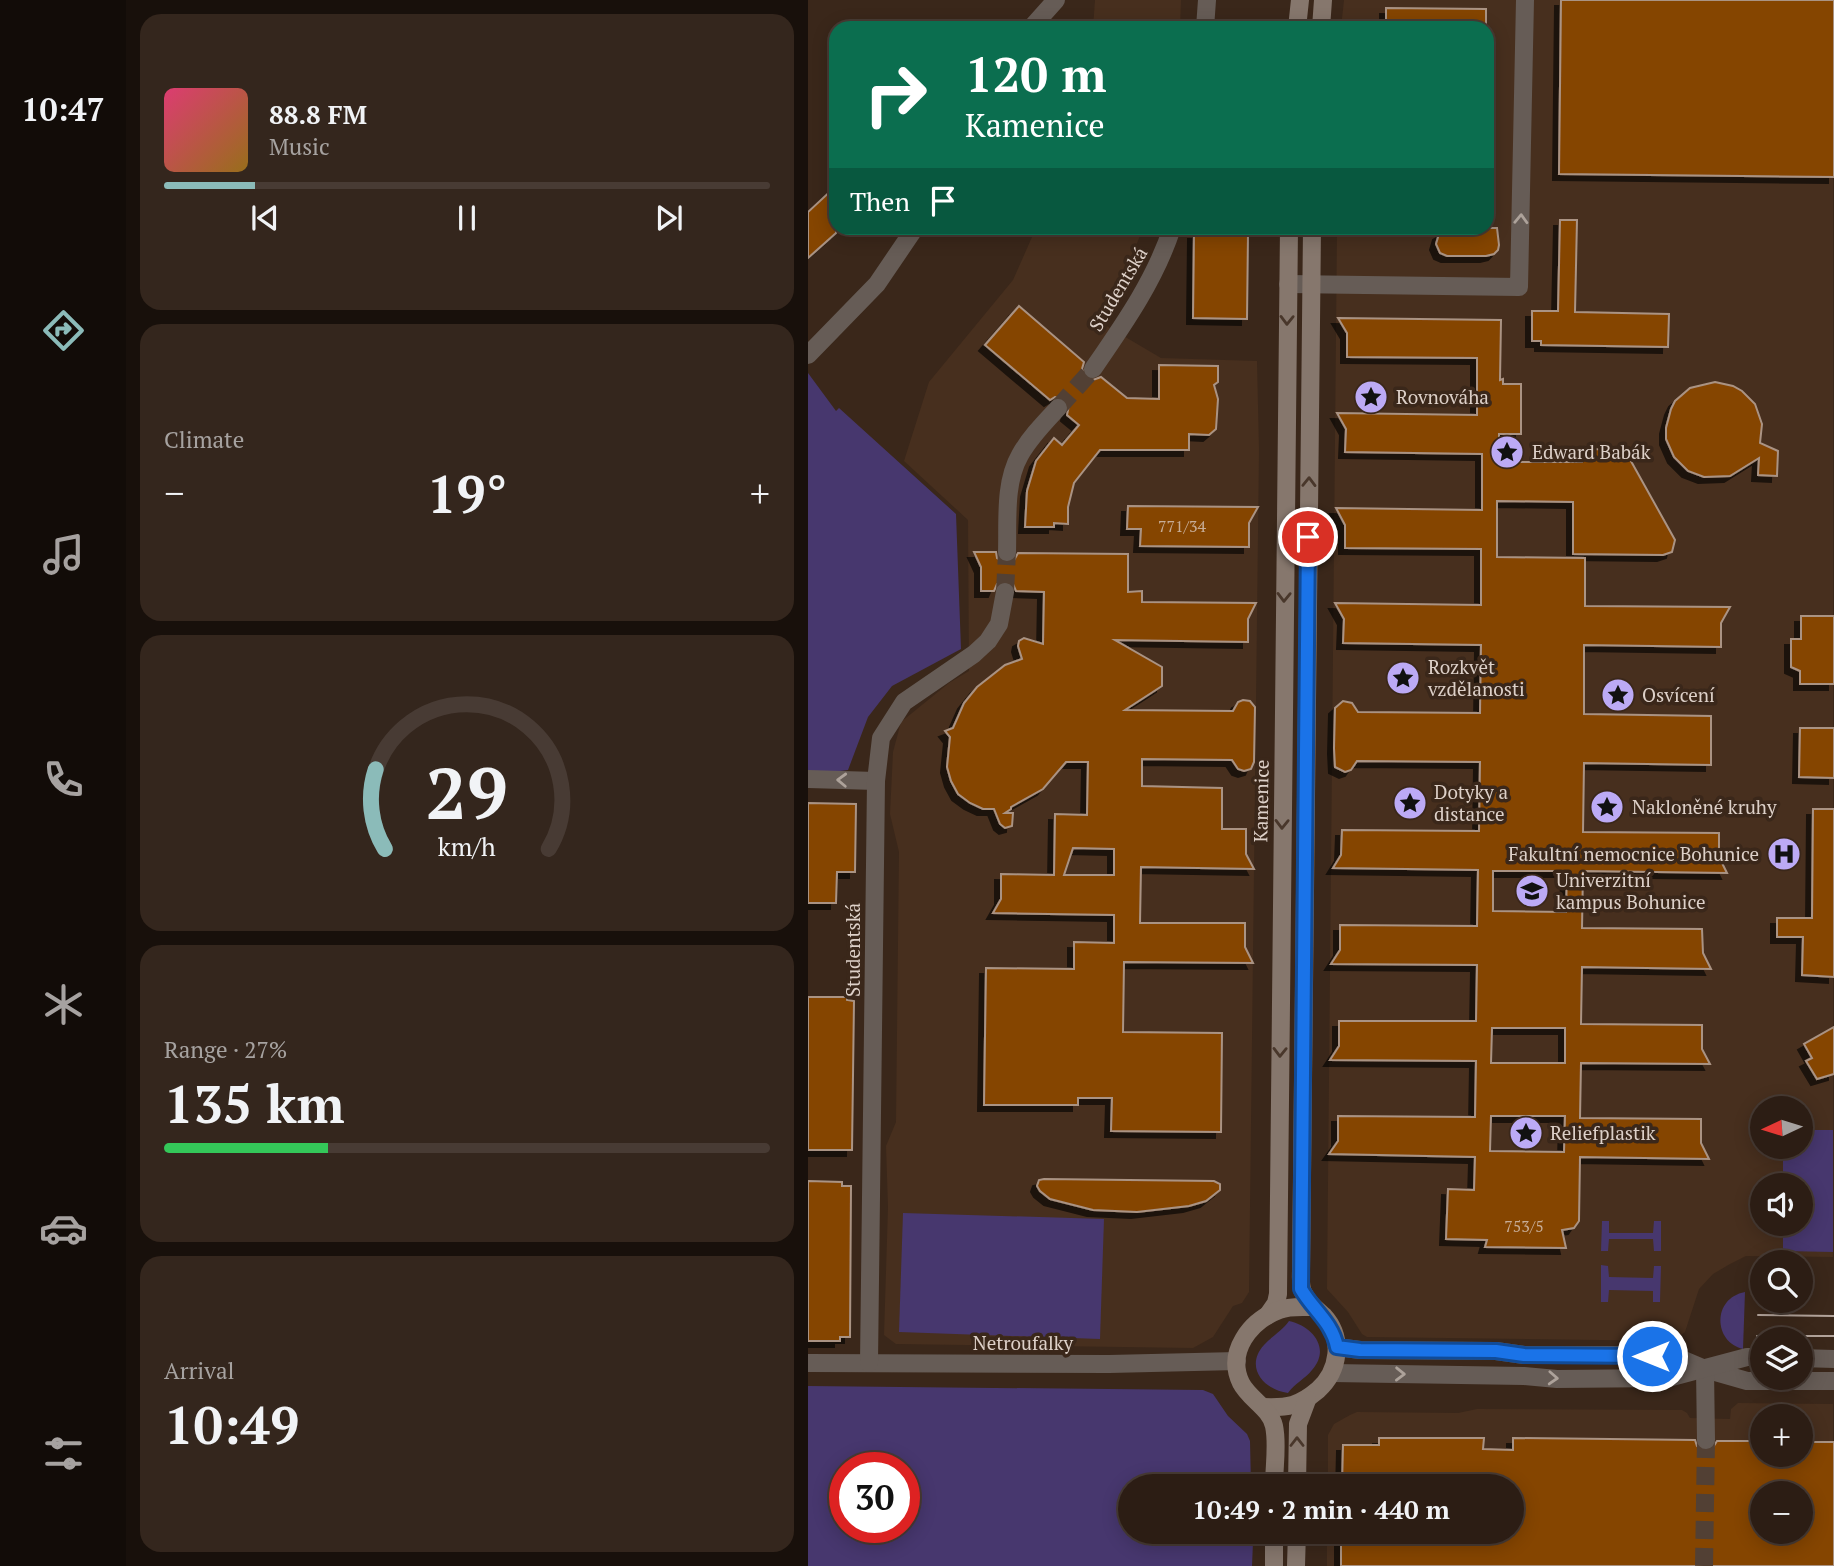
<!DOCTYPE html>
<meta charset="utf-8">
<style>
body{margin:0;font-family:"PT Serif",serif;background:#34261d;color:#f1f3f6;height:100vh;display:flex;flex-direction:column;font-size:26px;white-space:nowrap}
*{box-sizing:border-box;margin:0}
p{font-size:23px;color:#a6a2a0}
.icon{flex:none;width:38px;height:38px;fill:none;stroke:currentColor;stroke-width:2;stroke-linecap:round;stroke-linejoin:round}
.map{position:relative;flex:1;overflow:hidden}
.details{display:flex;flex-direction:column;gap:14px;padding:14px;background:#18100b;width:682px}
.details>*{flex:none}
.top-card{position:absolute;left:21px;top:21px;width:665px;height:214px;border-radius:21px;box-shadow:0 4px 18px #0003,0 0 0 2px #483b34;background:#0b6e4f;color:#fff;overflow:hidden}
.needle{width:46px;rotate:266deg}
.controls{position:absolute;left:942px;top:1096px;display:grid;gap:14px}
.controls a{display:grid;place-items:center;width:63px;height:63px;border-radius:50%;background:#2c1d14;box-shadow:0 4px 18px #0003,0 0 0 2px #483b34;font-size:35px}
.speed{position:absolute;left:21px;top:1452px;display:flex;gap:14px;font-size:35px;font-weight:700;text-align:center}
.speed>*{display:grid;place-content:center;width:91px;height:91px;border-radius:50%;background:#2c1d14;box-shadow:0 4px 18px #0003,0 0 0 2px #483b34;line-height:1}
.speed .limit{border:10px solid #d22;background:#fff;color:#111}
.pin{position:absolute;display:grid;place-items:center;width:60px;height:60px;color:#fff;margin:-30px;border:4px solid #fff;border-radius:50%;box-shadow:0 2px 7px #0007}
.me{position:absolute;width:77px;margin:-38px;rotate:270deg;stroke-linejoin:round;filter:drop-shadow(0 0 5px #0008)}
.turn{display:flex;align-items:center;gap:24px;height:147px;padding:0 21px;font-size:32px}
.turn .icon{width:91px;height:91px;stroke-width:2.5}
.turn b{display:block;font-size:49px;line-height:60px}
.then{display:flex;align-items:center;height:66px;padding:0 21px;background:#0003;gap:14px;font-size:26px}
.big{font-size:52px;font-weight:600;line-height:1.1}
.details .tile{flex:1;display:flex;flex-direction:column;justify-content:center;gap:10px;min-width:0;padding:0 24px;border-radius:21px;background:#34261d}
.details .dial{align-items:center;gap:0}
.dial svg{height:182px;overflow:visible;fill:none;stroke:#483b34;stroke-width:7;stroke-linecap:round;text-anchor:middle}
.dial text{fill:#f1f3f6;stroke:none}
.song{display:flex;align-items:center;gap:21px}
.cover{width:84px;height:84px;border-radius:10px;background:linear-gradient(135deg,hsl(340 70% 55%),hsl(40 70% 35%))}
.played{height:7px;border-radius:4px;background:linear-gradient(90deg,#8bbbb9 15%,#483b34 15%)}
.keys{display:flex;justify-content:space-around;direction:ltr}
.heat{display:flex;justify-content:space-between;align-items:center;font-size:38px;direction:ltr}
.charge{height:10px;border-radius:5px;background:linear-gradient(90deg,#34c759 27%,#483b34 0)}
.trip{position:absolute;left:310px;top:1474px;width:406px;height:70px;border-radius:35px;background:#2c1d14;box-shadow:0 4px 18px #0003,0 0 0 2px #483b34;font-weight:600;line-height:70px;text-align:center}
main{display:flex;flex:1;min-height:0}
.tab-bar{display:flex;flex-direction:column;width:126px;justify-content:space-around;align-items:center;background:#120c08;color:#a6a2a0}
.tab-bar .icon{width:49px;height:49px}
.tab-bar .current{color:#8bbbb9}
.tab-bar b{font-size:32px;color:#f1f3f6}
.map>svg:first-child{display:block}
</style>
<main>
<nav class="tab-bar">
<b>10:47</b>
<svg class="icon current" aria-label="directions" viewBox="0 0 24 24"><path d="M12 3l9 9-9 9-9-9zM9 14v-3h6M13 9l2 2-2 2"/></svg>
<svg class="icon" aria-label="music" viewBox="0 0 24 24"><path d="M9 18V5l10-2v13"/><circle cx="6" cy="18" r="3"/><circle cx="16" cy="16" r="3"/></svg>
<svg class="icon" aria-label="phone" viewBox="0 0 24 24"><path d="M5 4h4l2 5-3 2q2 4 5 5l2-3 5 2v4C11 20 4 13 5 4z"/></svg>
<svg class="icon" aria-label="climate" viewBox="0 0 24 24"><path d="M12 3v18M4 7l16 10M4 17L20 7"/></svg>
<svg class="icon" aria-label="car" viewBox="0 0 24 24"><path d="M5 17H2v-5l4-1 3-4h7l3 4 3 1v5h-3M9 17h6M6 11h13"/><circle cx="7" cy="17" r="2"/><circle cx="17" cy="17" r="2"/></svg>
<svg class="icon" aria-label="filters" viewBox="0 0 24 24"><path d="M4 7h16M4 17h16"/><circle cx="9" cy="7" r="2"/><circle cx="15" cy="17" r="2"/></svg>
</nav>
<section class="details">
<div class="tile">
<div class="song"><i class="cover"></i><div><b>88.8 FM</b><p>Music</p></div></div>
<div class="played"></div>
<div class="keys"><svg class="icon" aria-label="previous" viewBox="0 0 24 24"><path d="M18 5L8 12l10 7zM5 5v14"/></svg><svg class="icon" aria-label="pause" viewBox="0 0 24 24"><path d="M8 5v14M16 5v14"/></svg><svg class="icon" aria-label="next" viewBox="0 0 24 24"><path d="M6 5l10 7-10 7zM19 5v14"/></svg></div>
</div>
<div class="tile"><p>Climate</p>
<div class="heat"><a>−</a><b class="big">19°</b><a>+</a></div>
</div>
<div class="tile dial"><svg viewBox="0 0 100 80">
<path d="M14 69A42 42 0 1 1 86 69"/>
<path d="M14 69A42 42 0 0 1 10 34" stroke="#8bbbb9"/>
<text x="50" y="56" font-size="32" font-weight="700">29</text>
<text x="50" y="72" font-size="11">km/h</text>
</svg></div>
<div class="tile"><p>Range · 27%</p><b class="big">135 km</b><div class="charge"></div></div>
<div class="tile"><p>Arrival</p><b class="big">10:49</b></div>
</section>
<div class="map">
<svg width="1026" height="1566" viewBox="0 0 1026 1566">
<defs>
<filter id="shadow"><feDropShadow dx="-6" dy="6" stdDeviation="0" flood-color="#0009"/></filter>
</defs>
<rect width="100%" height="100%" fill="#3a271a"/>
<g fill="#472f1e" fill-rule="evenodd">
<polygon points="287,0 373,0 372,28 285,28"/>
<path d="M 536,0 L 1025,0 L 1025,1257 L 938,1256 L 922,1264 L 905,1274 L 891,1289 L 877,1332 L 866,1341 L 559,1337 L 554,1334 L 540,1312 L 519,1289 L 529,228 L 679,228 L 679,28 L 533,28 ZM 954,1108 L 992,1108 L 992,1146 L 954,1146 ZM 954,1185 L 992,1185 L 992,1223 L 954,1223 Z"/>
<polygon points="228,228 335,228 297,325 353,358 449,361 451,450 441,1292 434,1303 425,1306 405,1337 385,1348 88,1344 76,1335 80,1207 78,1146 88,1122 91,852 82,814 85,752 93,722 141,683 161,671 160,520 96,461 121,382 205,280"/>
<path d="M 930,1403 L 1025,1404 L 1025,1566 L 519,1566 L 519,1531 L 704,1531 L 704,1486 L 520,1486 L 520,1435 L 526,1424 L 542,1415 L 549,1412 L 650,1413 L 669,1409 L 874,1410 L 879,1413 L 882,1418 L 922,1419 L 923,1409 ZM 954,1416 L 992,1416 L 992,1454 L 954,1454 ZM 954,1493 L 992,1493 L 992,1531 L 954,1531 Z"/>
</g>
<g fill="#47376e" fill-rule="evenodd">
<polygon points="0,373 28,411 31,408 148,514 153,649 84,686 60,717 40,770 0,775"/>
<polygon points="992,1130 1025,1130 1025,1252 975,1251 975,1223 992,1223 992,1185 975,1185 975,1146 992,1146"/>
<polygon points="95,1213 296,1219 292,1339 91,1332"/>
<polygon points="794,1221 801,1221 801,1233 845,1233 846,1221 853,1221 853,1251 846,1251 845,1239 801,1239 800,1251 793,1251"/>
<polygon points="793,1265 800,1266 801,1277 845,1278 846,1266 853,1266 852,1302 845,1302 845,1291 801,1290 800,1302 793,1302"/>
<path d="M 937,1292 L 935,1349 C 905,1342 904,1298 937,1292 Z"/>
<path d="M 481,1321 C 505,1326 523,1349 504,1370 C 497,1379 487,1383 480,1393 C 456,1390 436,1367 456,1345 C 464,1336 474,1331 481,1321 Z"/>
<path d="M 0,1386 L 395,1390 L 405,1394 L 420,1416 L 439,1434 L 442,1441 L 443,1486 L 322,1486 L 322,1531 L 442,1531 L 445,1542 L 444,1566 L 0,1566 ZM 37,1468 L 96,1468 L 96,1528 L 37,1528 Z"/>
</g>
<g fill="#854404" stroke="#aa9383" stroke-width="2" fill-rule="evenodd" filter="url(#shadow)">
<polygon points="753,0 1026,0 1026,177 751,174"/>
<polygon points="578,8 678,9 678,28 578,28"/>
<polygon points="28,186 28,233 0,258 0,212"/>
<polygon points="752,220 769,220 767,312 861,314 860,347 733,345 733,341 724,341 724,311 750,311"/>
<polygon points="641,228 689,228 691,245 690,250 686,254 678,256 639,256 632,253 628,244 631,234"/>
<polygon points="386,233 440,234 439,319 385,318"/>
<polygon points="211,306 276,362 274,369 278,378 285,380 293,377 319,398 351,399 351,365 410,366 410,382 406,385 410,399 408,429 401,435 381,434 381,450 292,450 266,483 260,507 260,524 246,523 246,527 217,527 219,491 228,461 246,438 254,445 271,425 259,415 261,405 257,399 247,397 242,400 177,345"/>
<path d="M 530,318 L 693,320 L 692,380 L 695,379 L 695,384 L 713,384 L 713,434 L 691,434 L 691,462 L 774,462 L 779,452 L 783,449 L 814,450 L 819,454 L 867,540 L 864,552 L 855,555 L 765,554 L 765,502 L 689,501 L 689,557 L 777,558 L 777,606 L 922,607 L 913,623 L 913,647 L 776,645 L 776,714 L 903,716 L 903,765 L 776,763 L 775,832 L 911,833 L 911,857 L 919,873 L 775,871 L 774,928 L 894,929 L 895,953 L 903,969 L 774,967 L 773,1024 L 894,1025 L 894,1049 L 902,1064 L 773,1063 L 772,1118 L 893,1119 L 893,1143 L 901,1159 L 772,1157 L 771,1221 L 766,1228 L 754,1230 L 758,1248 L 677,1247 L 679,1240 L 638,1239 L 640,1189 L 666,1190 L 667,1157 L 521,1154 L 530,1141 L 530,1116 L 667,1117 L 668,1061 L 522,1060 L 531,1046 L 531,1021 L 668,1021 L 669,965 L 523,964 L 532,950 L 532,925 L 669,926 L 670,870 L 525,868 L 533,855 L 534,830 L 671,831 L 672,762 L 549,761 L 543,770 L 537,772 L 527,767 L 526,748 L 527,708 L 535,701 L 544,703 L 550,712 L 672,713 L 673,645 L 535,643 L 536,619 L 527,603 L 673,605 L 673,549 L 537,548 L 537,525 L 528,508 L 674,510 L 674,454 L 537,452 L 538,429 L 529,413 L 669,415 L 669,358 L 539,357 L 539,333 ZM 685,871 L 759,871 L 758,912 L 685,911 ZM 684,1028 L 757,1028 L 757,1063 L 683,1063 ZM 683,1116 L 757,1116 L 756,1152 L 682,1151 Z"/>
<polygon points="907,382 925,386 934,391 947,404 954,424 952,443 970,451 969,476 950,475 951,458 922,476 896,477 880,471 866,457 858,439 858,428 863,409 867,401 882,388"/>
<polygon points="320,506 450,507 441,523 441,547 332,546 333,529 319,529"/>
<path d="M 166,552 L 188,552 L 189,558 L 198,563 L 205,562 L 210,553 L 320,554 L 320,592 L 334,591 L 334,602 L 448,603 L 440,619 L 440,642 L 307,640 L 354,667 L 354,686 L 317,710 L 425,711 L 430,702 L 435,700 L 442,701 L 447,707 L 446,762 L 443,769 L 436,771 L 430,769 L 424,760 L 334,759 L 334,786 L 414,788 L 414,829 L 438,829 L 438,854 L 446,869 L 333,867 L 332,923 L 437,923 L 437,947 L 445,963 L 316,962 L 315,1032 L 414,1033 L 413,1132 L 303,1131 L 304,1098 L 270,1098 L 270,1105 L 176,1105 L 178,968 L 266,969 L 266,942 L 306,943 L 306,915 L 185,913 L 193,899 L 193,874 L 246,875 L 247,814 L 279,815 L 280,762 L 258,762 L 235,789 L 203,807 L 203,809 L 197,813 L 205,813 L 204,826 L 197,828 L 192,824 L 186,809 L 175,809 L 162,803 L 150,794 L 143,781 L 139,767 L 142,737 L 137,731 L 145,728 L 156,703 L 169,687 L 197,665 L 214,659 L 210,646 L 211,641 L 216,638 L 235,644 L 236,592 L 208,591 L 205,584 L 198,581 L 189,584 L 186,591 L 173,591 L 173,567 ZM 265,848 L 306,849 L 306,875 L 256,875 Z"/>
<polygon points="993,616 1026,616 1026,684 992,684 992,671 983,667 983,639 993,639"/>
<polygon points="992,728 1026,728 1026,778 991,777"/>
<polygon points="0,803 48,804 47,872 29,872 28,903 0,903"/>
<polygon points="1005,809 1026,809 1026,977 994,975 995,937 969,937 969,918 1004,918"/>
<polygon points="0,997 39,997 39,1000 46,1001 44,1150 0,1150"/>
<polygon points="1026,1027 1026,1074 1009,1079 998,1061 1004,1058 996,1044"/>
<polygon points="236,1179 406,1181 412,1184 412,1190 398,1201 381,1206 329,1212 285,1210 242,1199 232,1191 229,1186 231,1180"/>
<polygon points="0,1181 34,1182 34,1186 43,1186 42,1337 32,1337 32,1341 0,1341"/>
<path d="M 571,1438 L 676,1438 L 675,1449 L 705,1450 L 705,1438 L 887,1440 L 889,1446 L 897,1451 L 904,1449 L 909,1441 L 954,1441 L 954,1454 L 992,1454 L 992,1442 L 1026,1442 L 1026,1566 L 533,1566 L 533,1531 L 704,1531 L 704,1486 L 534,1486 L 535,1445 L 571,1445 ZM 954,1493 L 992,1493 L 992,1531 L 954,1531 Z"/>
</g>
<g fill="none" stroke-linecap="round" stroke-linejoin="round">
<g stroke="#524034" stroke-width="18" stroke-dasharray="18 9" stroke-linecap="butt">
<polyline points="250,408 285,369"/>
<polyline points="197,592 199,552"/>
<polyline points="896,1566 898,1440"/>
</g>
<g stroke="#665c56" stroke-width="18">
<polyline points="223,28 248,0"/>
<polyline points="397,28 399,0"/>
<polyline points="480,284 711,287 717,0"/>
<polyline points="0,355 69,284 107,228"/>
<path d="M 285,369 C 316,324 347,280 364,228"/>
<path d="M 199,552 C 200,521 196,483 212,455 C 222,437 237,422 250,408"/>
<polyline points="0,779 68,781"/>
<polyline points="529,1347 552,1350 688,1351 716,1355 864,1355 897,1369 939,1381 1026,1381"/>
<polyline points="992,1358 1026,1359"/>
<polyline points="0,1363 301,1364 429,1361"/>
<polyline points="61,1363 68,781 73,738 96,702 166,654 180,641 191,624 197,592"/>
<polyline points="897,1369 898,1440"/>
<polyline points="524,1373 716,1376 749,1379 860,1378 939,1357 954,1357"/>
</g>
<g stroke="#86776d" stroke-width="18">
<polyline points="489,28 492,0"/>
<polyline points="513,28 515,0"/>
<polyline points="459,1316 468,1303 470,1294 481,228"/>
<path d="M 455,1407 C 480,1408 491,1406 510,1390 C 531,1371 536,1338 516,1316 C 507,1308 500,1303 495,1292 C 492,1285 493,1277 493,1270 L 504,228"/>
<path d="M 466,1486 C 466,1467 470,1444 466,1426 C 462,1408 441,1399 433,1383 C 418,1352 442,1321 471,1310 C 481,1306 493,1307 503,1307"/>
<polyline points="489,1486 490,1424 499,1400"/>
<polyline points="466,1566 466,1531"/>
<polyline points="488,1566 489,1531"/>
</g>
<g stroke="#b2a39a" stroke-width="2">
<polyline points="950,1315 1026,1316"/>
<polyline points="949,1336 1026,1336"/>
</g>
</g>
<defs><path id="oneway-chevron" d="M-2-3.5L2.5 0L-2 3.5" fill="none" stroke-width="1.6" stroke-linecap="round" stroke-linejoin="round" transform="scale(1.75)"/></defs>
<g stroke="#ada29a">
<use href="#oneway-chevron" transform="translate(713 219) rotate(-88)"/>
<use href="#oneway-chevron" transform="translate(34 780) rotate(-178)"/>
<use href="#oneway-chevron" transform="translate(592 1374) rotate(1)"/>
<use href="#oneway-chevron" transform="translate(745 1378) rotate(3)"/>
</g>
<g stroke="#49372b">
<use href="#oneway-chevron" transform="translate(479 320) rotate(91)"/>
<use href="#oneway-chevron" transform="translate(501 482) rotate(-89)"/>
<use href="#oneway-chevron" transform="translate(476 597) rotate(91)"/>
<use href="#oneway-chevron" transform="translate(474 824) rotate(91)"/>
<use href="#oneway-chevron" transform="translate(472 1052) rotate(91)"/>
<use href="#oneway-chevron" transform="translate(489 1442) rotate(-90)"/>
</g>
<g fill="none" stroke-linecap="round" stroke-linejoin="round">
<defs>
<path id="route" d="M 500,537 L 493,1289 C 505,1310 524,1322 529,1347 L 552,1350 L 688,1351 L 716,1355 L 844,1356"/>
</defs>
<use href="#route" stroke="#114b97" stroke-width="18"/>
<use href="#route" stroke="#1a73e8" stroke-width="12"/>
</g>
<defs>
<symbol id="sight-disc" viewBox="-11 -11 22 22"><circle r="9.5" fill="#bcaaf5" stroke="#3a271a"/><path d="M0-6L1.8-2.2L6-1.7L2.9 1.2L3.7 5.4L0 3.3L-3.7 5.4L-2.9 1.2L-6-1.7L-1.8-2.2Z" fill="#111"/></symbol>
<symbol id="hospital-disc" viewBox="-11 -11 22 22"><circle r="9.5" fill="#bcaaf5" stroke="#3a271a"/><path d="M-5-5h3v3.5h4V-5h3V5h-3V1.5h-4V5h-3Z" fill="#111"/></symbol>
<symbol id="university-disc" viewBox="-11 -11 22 22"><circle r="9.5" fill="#bcaaf5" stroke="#3a271a"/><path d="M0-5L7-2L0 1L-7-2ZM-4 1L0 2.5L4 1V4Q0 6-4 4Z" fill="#111"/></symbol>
</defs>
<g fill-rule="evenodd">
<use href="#sight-disc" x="544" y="378" width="38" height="38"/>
<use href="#sight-disc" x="680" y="433" width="38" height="38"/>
<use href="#sight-disc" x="576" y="659" width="38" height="38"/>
<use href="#sight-disc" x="791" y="676" width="38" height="38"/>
<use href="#sight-disc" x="583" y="784" width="38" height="38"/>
<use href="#sight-disc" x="780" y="788" width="38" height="38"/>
<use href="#hospital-disc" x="957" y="835" width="38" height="38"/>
<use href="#university-disc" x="705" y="872" width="38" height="38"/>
<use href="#sight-disc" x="699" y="1114" width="38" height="38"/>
</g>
<g text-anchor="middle" stroke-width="7" stroke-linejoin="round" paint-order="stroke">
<g font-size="16" fill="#c7ad97">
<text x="374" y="532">771/34</text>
<text x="716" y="1232">753/5</text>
</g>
<g font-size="19" fill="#ddd0c8" stroke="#3a271a">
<text transform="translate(310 289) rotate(-59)" y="7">Studentská</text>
<text transform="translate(453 801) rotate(-89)" y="7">Kamenice</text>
<text transform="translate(45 950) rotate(-90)" y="7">Studentská</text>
<text x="215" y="1350">Netroufalky</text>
</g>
<g font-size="19" fill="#ddd0c8" stroke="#3a271a" text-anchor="start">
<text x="588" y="404">Rovnováha</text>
<text x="724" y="459">Edward Babák</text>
<text x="620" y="674">Rozkvět<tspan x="620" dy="22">vzdělanosti</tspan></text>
<text x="834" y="702">Osvícení</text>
<text x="626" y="799">Dotyky a<tspan x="626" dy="22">distance</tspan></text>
<text x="824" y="814">Nakloněné kruhy</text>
<text x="951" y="861" text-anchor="end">Fakultní nemocnice Bohunice</text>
<text x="748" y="887">Univerzitní<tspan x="748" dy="22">kampus Bohunice</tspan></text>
<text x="742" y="1140">Reliefplastik</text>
</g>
</g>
</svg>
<div class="controls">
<a><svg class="needle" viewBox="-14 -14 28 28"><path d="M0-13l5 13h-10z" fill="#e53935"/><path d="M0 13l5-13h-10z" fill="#a6a2a0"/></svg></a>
<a><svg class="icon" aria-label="sound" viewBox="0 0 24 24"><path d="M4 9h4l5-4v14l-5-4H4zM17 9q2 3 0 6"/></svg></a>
<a><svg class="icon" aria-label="search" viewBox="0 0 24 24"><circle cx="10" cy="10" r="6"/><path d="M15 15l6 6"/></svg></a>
<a><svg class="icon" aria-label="layers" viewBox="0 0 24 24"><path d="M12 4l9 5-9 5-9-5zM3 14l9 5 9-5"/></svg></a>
<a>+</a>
<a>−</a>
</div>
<div class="speed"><div class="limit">30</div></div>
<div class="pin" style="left:500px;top:537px;background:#d93025"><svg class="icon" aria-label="arrive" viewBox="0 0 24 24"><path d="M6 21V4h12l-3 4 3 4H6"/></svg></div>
<svg class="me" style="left:844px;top:1356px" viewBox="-20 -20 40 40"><circle r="17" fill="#1a73e8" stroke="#fff" stroke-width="3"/><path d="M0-11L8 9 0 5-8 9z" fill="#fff"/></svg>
<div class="trip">10:49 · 2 min · 440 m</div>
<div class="top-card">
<div class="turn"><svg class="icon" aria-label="right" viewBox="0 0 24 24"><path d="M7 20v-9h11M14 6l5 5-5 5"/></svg><div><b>120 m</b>Kamenice</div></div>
<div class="then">Then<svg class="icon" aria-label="arrive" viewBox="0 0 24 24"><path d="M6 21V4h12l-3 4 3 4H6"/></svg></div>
</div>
</div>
</main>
